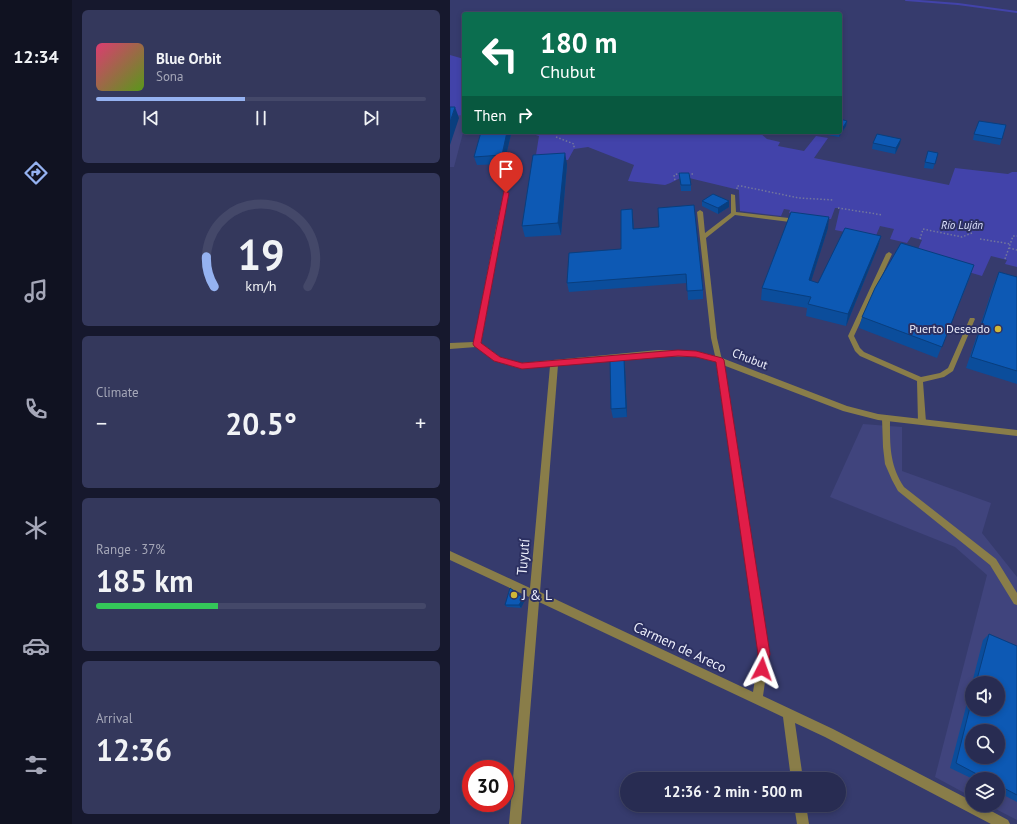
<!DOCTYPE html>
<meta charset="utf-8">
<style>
body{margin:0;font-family:"PT Sans",sans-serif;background:#34385c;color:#f1f3f6;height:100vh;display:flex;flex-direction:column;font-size:15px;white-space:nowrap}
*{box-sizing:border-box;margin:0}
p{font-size:13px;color:#a5a7b8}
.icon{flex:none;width:22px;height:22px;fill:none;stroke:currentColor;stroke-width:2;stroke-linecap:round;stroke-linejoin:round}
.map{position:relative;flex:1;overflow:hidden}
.side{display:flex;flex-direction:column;gap:10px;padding:10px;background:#16182d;width:378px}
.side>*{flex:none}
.hud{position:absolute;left:12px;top:12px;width:380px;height:122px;border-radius:4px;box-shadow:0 2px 6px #0003,0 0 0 1px #444869;background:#0b6e4f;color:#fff;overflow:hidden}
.fabs{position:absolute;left:515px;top:676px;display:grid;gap:8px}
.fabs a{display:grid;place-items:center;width:40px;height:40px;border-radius:50%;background:#282c52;box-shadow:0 2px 6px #0003,0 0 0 1px #444869;font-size:20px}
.speed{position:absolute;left:12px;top:760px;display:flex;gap:8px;font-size:20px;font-weight:700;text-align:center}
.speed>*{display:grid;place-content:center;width:52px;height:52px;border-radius:50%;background:#282c52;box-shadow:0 2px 6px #0003,0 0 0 1px #444869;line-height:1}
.speed .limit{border:6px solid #d22;background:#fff;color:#111}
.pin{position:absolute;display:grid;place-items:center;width:34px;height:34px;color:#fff;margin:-41px -17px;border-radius:50% 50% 50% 0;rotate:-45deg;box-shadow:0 0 4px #0007}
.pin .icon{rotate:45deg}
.me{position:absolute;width:44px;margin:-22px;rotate:4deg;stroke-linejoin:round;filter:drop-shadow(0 0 3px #0008)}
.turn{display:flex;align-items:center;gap:14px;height:84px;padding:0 12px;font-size:18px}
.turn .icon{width:52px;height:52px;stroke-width:2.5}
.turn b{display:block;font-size:28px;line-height:34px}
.then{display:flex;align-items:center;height:38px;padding:0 12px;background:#0003;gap:8px;font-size:15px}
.big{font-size:30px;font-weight:800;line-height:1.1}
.side .card{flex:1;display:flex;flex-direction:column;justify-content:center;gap:6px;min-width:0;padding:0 14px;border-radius:6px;background:#34385c}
.side .dial{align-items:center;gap:0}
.dial svg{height:104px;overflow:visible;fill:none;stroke:#444869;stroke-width:7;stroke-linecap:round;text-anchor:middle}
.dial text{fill:#f1f3f6;stroke:none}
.song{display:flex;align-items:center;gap:12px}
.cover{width:48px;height:48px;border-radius:6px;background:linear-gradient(135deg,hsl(340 70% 55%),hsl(90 70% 35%))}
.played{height:4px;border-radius:2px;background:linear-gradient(90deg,#95b2f1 45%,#444869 45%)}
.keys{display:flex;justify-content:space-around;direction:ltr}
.heat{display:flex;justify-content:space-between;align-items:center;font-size:22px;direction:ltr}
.charge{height:6px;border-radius:3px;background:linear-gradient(90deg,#34c759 37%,#444869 0)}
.trip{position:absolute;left:170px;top:772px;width:226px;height:40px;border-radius:20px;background:#282c52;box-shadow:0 2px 6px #0003,0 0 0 1px #444869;font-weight:800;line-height:40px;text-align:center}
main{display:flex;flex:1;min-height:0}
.menu{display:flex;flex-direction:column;width:72px;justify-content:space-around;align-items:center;background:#101221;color:#a5a7b8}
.menu .icon{width:28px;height:28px}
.menu .selected{color:#95b2f1}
.menu b{font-size:18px;color:#f1f3f6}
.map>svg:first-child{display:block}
</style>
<main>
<nav class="menu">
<b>12:34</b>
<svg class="icon selected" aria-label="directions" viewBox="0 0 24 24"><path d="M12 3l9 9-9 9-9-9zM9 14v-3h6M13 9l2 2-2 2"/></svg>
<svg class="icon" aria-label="music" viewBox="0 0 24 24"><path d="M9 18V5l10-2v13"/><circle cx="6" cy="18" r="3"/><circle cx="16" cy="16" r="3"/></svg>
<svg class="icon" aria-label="phone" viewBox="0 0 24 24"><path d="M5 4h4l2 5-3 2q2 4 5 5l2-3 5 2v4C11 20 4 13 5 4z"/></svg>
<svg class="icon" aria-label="climate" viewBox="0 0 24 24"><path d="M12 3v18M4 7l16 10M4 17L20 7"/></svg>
<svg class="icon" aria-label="car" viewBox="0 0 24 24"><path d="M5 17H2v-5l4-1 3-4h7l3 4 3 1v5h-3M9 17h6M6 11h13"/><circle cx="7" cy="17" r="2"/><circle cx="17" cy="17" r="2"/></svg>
<svg class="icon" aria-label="filters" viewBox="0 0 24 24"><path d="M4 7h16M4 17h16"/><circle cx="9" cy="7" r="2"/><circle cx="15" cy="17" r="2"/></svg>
</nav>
<section class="side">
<div class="card">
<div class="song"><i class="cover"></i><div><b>Blue Orbit</b><p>Sona</p></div></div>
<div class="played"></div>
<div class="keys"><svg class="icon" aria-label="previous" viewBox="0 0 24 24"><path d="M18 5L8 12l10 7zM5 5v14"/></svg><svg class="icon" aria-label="pause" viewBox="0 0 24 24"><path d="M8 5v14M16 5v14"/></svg><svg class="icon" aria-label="next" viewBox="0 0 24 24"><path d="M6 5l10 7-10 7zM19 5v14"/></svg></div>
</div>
<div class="card dial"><svg viewBox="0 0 100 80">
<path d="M14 69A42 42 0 1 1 86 69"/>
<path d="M14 69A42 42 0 0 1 8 46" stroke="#95b2f1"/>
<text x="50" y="56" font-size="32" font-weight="700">19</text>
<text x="50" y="72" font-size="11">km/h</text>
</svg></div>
<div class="card"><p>Climate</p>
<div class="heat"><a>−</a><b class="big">20.5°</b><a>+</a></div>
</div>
<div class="card"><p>Range · 37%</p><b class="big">185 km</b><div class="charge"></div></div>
<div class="card"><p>Arrival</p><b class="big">12:36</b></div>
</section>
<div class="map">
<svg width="567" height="824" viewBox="0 0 567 824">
<rect width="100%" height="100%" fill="#363b6d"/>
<g fill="#40447d" fill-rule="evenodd">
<polygon points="0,104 14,109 14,129 4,167 0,167"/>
<path d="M 413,424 L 452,427 L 452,471 L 541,503 L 532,533 L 567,577 L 567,820 L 538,805 L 548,805 L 548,779 L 522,779 L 522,797 L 485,777 L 537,575 L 505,547 L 380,497 ZM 522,683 L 548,683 L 548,709 L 522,709 ZM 522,731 L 548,731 L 548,757 L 522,757 Z"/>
</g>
<g fill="#4243aa">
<polygon points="0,55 14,59 14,115 0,116"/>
<path d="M 76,132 L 309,132 L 317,139 L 330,142 L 328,146 L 354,151 L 366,136 L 378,138 L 364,158 L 499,185 L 505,168 L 558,174 L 562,172 L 567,172 L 567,267 L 555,264 L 557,260 L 541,256 L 532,276 L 465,256 L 472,240 L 461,237 L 457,243 L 440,239 L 444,229 L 430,226 L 425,238 L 385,230 L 390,208 L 385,208 L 381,219 L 339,213 L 340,210 L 334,209 L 331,216 L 290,211 L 289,190 L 235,177 C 227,178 223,183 215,185 L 178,181 L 184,165 L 138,147 L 124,149 L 118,160 L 85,161 L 89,136 Z"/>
</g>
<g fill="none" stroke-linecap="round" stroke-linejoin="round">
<polyline stroke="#4243aa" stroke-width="2" points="456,0 508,4 567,12"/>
<g stroke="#73779d" stroke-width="1.5" stroke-dasharray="1.5 2" stroke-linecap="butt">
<polyline points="106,137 124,144 124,149"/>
<polyline points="238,174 243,174"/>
<polyline points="225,180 224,175 231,173"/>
<polyline points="287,189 287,186 291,186 349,198 384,200"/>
<polyline points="388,208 433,215"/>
<polyline points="470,239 473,229 512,237 522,233"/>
<polyline points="530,239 561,244"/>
<polyline points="559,248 567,250"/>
<polyline points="555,259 563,236 567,236"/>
</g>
<g fill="#897d49" fill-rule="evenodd">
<polygon points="54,192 58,193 52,228 49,230 46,228"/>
<polygon points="281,194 285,195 286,212 348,219 351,221 348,223 285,215 256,238 267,338 272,360 269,362 266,360 261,338 247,212 250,210 253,212 255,233 281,213"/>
<polygon points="439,252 442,254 404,336 410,348 414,352 471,377 490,373 498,368 520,318 524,318 525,319 503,371 494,377 473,382 476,422 475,424 469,424 468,422 467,381 410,356 405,351 398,336 436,254"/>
<path d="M 436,415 L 438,416 L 440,418 C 440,444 439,464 454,487 L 546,559 L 567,593 L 567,605 L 564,604 L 540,565 L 448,491 L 442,480 L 435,464 L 433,447 L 432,418 L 434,416 Z"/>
</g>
<g fill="#897d49" fill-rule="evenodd">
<path d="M 49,226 L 52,228 L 31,343 L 50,357 L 72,363 L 208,350 L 246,351 L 272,358 L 397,406 L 428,414 L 567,430 L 567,436 L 428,420 L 393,411 L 273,365 L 319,654 L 313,696 L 383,729 L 522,801 L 522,805 L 530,805 L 558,820 L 560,824 L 541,824 L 375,737 L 345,723 L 353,779 L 341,779 L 333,717 L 89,602 L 71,824 L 59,824 L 79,597 L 0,560 L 0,551 L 80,588 L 100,366 L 72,369 L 44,361 L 26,347 L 0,349 L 0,343 L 24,342 L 46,228 ZM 208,356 L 246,357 L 266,362 L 309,654 L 303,692 L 90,592 L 108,365 Z"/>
<polygon points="344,805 356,805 359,824 347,824"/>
</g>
</g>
<g fill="#0b4d9b">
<polygon points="390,119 397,121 396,126 389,137 377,135 377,132 390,132"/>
<polygon points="556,125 550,145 523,140 524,134"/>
<polygon points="31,132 60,132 61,134 54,164 27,165 24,157"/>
<polygon points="423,143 450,144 445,154 422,149"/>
<polygon points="488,153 483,169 474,168 475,162"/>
<polygon points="117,164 111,235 75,237 72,226"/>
<polygon points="229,173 241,185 241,191 231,191"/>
<polygon points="252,201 279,201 279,207 268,214 252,206"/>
<polygon points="182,209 183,218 184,229 209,227 253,290 253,299 238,300 237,283 119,292 117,283 171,249"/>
<polygon points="378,228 361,281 368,283 431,236 428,247 396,326 356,316 357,308 311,300 312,288"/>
<polygon points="549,272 567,277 567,384 516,368 544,284"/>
<polygon points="520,277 487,358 409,328 412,317"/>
<polygon points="174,359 175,368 177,417 163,418 161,409"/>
<polygon points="75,600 71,608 57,607 55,605"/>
<polygon points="539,634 567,646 567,802 548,792 548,779 523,779 500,768 522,684 522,709 548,683 522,683 533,640"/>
</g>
<g fill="#093e7e">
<polygon points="5,107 9,118 0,145 0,122"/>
<polygon points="397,121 396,126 389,137 390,132"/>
<polygon points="57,132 60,132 61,134 54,164 52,155"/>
<polygon points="451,139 450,144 445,154 446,148"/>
<polygon points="115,153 117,164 111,235 108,223"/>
<polygon points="279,201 279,207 268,214 268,208"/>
<polygon points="182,209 183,218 184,238 183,229"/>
<polygon points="379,217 378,228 358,291 359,280"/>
<polygon points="431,236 428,247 396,326 398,314"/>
<polygon points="174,359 175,368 177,417 176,408"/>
<polygon points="73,598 75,600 71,608 69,605"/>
</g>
<g fill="#0d59b4" stroke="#093e7e" fill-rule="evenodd">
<polygon points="0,107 5,107 0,122"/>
<polygon points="390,119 397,121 390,132"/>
<polygon points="529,121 556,125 552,139 524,134"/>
<polygon points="31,132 57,132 52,155 24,157"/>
<polygon points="427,134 451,139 446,148 423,143"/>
<polygon points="478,151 488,153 485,164 475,162"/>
<polygon points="115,153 108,223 72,226 83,155"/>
<polygon points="229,173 239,173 241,185 231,185"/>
<polygon points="263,194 279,201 268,208 252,201"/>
<polygon points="244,205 253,290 237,291 236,274 117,283 119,253 171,249 171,210 182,209 183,229 209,227 208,208"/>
<polygon points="341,212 379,217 359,280 368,283 395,228 431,236 398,314 358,304 361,297 312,288"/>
<polygon points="451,243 524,265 492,347 412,317 425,288"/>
<polygon points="549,272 567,277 567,371 521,357"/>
<polygon points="174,359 176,408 161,409 160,360"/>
<polygon points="60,588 73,598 69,605 55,605"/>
<path d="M 539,634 L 567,646 L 567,795 L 548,785 L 548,779 L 536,779 L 506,763 L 522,699 L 522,709 L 548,709 L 548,683 L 526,683 ZM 522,731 L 548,731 L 548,757 L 522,757 Z"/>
<polygon points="52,767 52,769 34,769"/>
</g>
<polygon fill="#e11d48" stroke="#92132f" points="54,191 59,193 31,343 50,357 72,363 228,350 246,351 272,358 274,360 320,654 316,674 312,675 307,674 306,669 308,654 266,362 246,357 228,356 72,369 44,361 24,346 23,344"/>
<g fill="#d1b736" stroke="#2c3061" stroke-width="1.5">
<circle cx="548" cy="329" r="4"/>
<circle cx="64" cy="595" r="4"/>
</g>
<g text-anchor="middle" stroke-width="4" stroke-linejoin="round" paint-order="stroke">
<g font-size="11" font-style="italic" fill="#dde2fe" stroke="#2c3061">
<text x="512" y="229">Río Luján</text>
</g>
<g font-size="12" fill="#eceefb" stroke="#2c3061" text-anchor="end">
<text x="540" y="333">Puerto Deseado</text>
</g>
<g font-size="12" fill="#eceefb" stroke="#2c3061">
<text transform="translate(300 359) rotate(21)" y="4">Chubut</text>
</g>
<g font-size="14" fill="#eceefb" stroke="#2c3061">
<text transform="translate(73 557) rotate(-85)" y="5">Tuyutí</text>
<text transform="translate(230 647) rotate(25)" y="5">Carmen de Areco</text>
</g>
<g font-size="14" fill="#eceefb" stroke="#2c3061" text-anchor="start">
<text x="72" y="600">J &amp; L</text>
</g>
</g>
</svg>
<div class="fabs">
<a><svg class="icon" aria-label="sound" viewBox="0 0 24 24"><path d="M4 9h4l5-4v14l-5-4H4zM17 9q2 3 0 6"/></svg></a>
<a><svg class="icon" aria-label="search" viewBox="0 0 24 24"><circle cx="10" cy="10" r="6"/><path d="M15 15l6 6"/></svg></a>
<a><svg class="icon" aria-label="layers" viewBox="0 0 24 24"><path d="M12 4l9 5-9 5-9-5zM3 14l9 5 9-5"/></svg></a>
</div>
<div class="speed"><div class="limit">30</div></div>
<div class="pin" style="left:56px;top:193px;background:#d93025"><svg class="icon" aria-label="arrive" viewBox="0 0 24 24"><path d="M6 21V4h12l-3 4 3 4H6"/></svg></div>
<svg class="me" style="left:312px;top:669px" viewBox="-20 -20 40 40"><path d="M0-17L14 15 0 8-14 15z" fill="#e11d48" stroke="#fff" stroke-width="4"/></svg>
<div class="trip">12:36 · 2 min · 500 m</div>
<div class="hud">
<div class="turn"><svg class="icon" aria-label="left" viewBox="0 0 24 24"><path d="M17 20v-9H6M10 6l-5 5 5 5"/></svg><div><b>180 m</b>Chubut</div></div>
<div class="then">Then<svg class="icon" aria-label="right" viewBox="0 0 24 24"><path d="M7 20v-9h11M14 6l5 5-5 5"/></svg></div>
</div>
</div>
</main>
